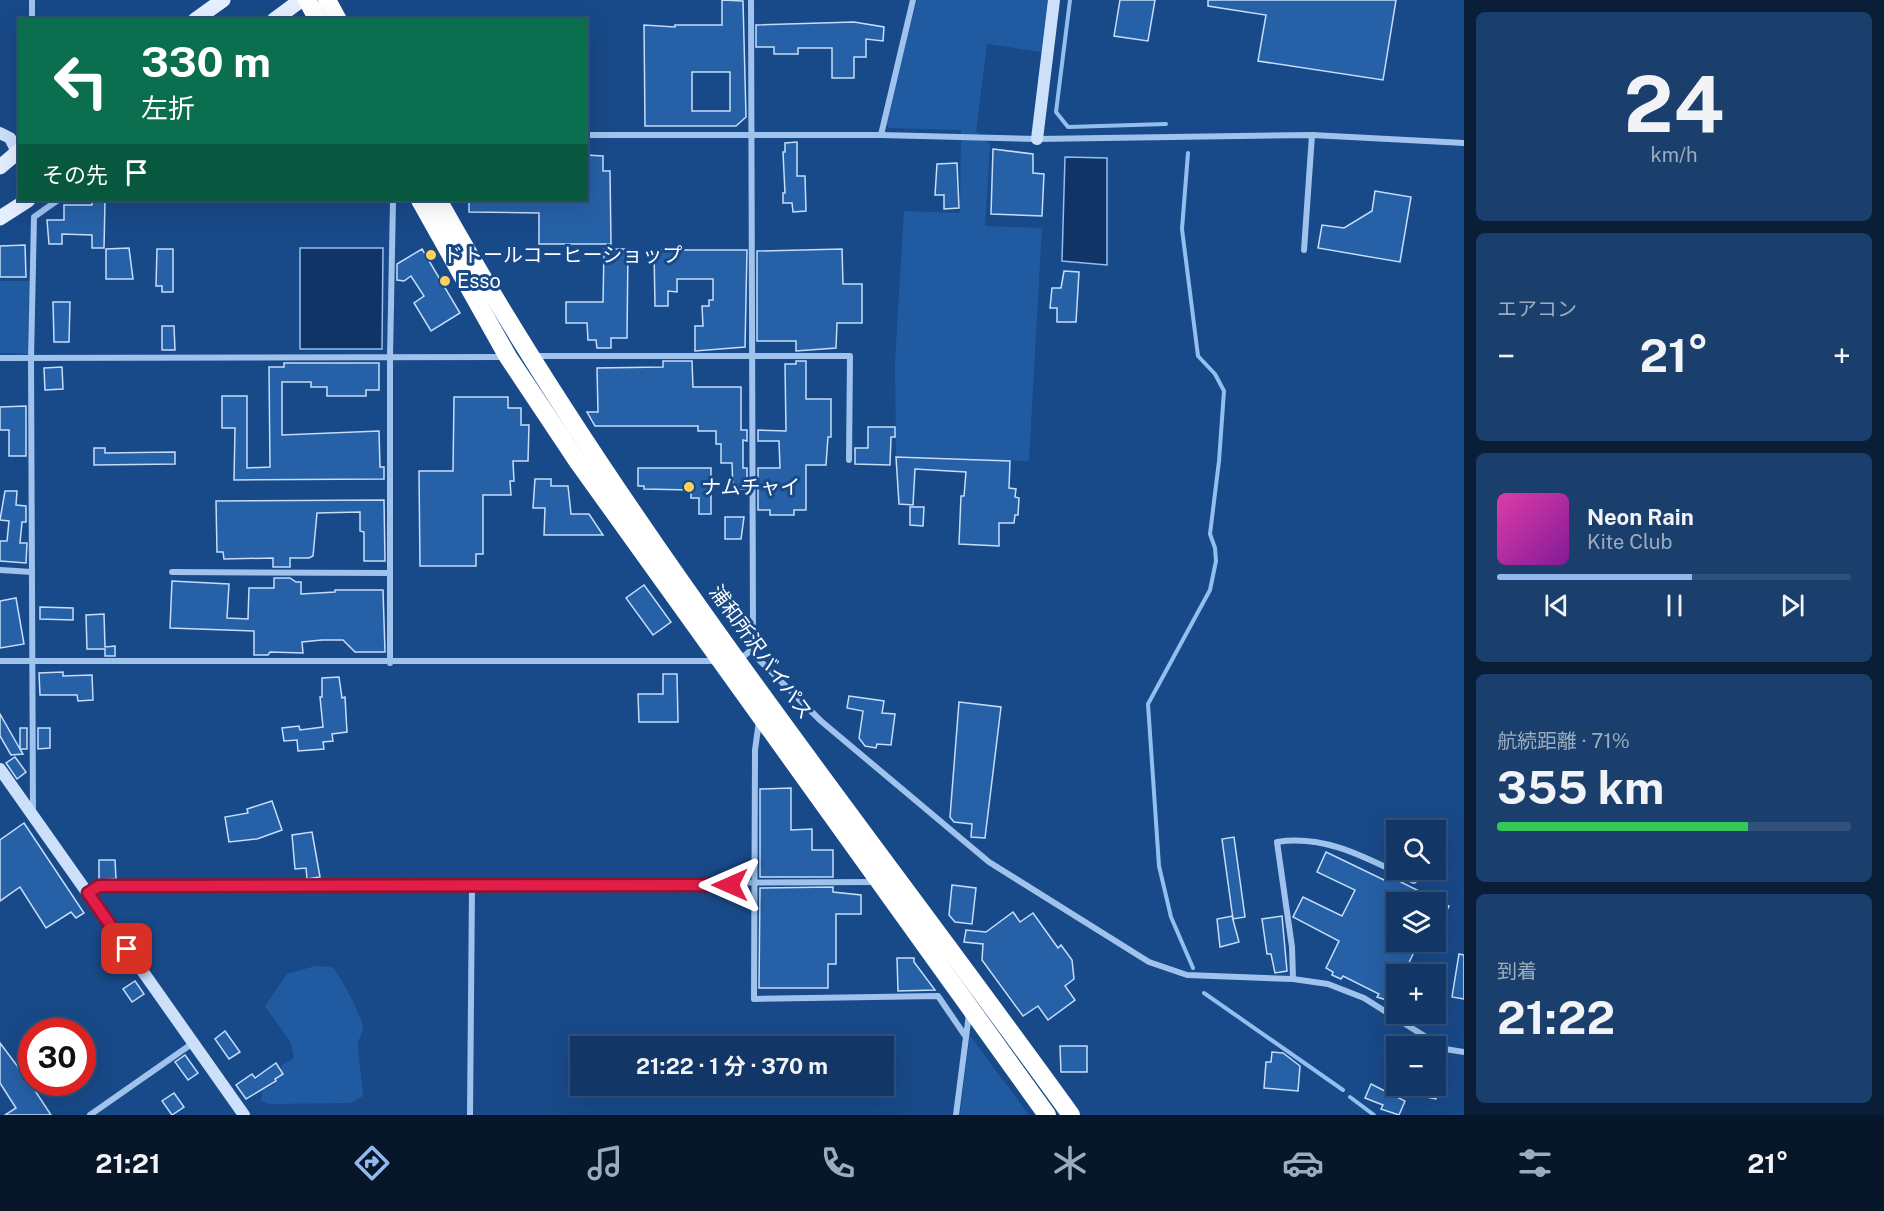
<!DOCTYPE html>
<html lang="ja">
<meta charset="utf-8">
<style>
body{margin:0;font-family:"Public Sans","Noto Sans JP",sans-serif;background:#1b3f6c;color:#f1f3f6;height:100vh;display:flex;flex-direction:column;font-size:22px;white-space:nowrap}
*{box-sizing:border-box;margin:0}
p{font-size:20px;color:#9cacbf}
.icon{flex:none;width:33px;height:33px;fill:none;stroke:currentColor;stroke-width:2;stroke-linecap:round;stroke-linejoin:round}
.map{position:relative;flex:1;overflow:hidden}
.sheet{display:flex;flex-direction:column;gap:12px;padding:12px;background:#0a1e38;width:420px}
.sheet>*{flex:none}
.hud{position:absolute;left:18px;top:18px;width:570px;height:183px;border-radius:0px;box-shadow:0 6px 24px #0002,0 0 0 2px #31517a;background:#0b6e4f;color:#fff;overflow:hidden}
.controls{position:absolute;left:1386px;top:820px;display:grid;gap:12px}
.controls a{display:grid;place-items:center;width:60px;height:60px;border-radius:0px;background:#123766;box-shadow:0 6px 24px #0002,0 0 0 2px #31517a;font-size:30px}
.speed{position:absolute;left:18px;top:1018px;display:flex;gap:12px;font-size:30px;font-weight:700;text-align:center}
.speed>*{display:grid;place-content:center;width:78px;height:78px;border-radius:50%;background:#123766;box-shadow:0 6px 24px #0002,0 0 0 2px #31517a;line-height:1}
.speed .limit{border:9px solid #d22;background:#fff;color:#111}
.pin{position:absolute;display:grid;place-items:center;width:51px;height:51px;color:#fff;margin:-26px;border-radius:12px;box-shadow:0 3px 9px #0006}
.me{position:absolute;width:66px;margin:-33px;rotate:270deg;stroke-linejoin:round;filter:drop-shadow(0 0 4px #0008)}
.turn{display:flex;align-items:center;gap:21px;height:126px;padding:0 24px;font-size:27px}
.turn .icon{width:78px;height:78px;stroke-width:2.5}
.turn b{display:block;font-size:42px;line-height:51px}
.then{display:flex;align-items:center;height:57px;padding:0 24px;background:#0003;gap:12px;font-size:22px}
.big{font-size:45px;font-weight:700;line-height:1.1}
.sheet .widget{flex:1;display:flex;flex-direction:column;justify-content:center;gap:9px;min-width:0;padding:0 21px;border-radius:9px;background:#1b3f6c}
.sheet .dial{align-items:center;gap:0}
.dial b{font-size:78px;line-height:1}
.song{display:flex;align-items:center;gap:18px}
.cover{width:72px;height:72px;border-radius:9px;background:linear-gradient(135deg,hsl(320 70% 55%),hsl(290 70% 35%))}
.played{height:6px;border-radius:3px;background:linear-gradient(90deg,#90b9f0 55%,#31517a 55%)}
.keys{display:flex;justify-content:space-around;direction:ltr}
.heat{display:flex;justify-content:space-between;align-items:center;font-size:33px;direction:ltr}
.charge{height:9px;border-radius:4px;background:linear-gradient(90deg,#34c759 71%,#31517a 0)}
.trip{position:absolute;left:570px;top:1036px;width:324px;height:60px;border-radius:0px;background:#123766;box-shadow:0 6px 24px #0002,0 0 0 2px #31517a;font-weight:700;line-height:60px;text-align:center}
.dock{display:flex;height:96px;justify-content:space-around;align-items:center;background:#071629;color:#9cacbf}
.dock .icon{width:42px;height:42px}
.dock .current{color:#90b9f0}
.dock b{font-size:27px;color:#f1f3f6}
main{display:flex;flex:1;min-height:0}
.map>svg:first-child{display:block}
</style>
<main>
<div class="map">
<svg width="1464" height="1115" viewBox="0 0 1464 1115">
<rect width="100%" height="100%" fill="#184988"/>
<g fill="#205ba1">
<polygon points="917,0 1048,0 1041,52 987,44 976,131 990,144 985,226 1042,228 1029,461 896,456 895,361 904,211 960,213 961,130 889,128 886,123"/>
<polygon points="0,281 29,281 28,354 0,353"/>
<path d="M 315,966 L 332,967 C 340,975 362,1016 363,1028 C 363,1033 358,1039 358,1045 C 359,1062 362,1079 363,1096 L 350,1103 L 268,1104 L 261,1100 L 263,1090 L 275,1084 L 282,1065 L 294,1058 L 291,1043 L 265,1006 L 287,974 Z"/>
<polygon points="970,1036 1029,1115 960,1115"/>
</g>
<g fill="#0f3465" stroke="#92bef0" stroke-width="1.5">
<polygon points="1065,157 1107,158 1107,265 1062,261"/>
<polygon points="300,248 383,248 382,349 300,349"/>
</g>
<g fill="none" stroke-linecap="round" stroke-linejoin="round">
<g stroke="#92bef0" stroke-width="4">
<polyline points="1070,0 1056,112 1068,127 1166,124"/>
<polyline points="1188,153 1182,229 1198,356 1215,374 1224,391 1219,461 1210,534 1215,548 1216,561 1210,590 1148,704 1159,866 1171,917 1193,968"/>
<polyline points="1204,993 1343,1090"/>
<polyline points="1350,1097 1374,1115"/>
</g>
</g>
<g fill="#2660a6" stroke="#c5ddfa" stroke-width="1.5" fill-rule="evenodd">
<path d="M 722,0 L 743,1 L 746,117 L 736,126 L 645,126 L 644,25 L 675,27 L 675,25 L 722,25 ZM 692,72 L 730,72 L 730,111 L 692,111 Z"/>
<polygon points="1120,0 1155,0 1148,41 1114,36"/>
<polygon points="1208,0 1396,0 1383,80 1258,61 1266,15 1208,6"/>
<polygon points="854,22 884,27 883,41 866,39 866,57 854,57 854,78 832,78 832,48 798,48 798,54 774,54 774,47 756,47 756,25"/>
<polygon points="797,142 797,176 805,176 806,211 793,212 792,203 783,203 783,193 785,193 783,152 785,152 785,143"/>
<polygon points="993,149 1033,154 1033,173 1044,174 1042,216 991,214"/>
<polygon points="586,155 603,156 603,171 610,171 611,244 539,244 539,213 469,212 469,200 586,200"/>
<polygon points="957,163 959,208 944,209 944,195 935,195 937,164"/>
<polygon points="1375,191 1411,197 1400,262 1318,248 1322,225 1344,228 1372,211"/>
<polygon points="92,200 105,200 104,248 92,248 92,235 62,234 62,244 49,244 47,220 64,220 64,205 92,205"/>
<polygon points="25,245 26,277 0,277 0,246"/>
<polygon points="129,248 133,279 106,279 106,249"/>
<polygon points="157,249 173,249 173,292 162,292 162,286 156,286"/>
<polygon points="422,249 460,313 431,331 414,303 424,296 411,276 404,281 397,280 397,264"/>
<polygon points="604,249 628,249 627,338 611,338 611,348 597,348 596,340 588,340 587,323 566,323 566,302 603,302"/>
<polygon points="842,249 843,284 862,284 862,323 837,323 836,348 796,351 796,341 757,341 757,251"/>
<polygon points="654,250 747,250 745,347 695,351 695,326 703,326 702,306 709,306 709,300 713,300 713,279 677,279 677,292 668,291 668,306 655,306"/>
<polygon points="1064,271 1079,272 1076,322 1057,322 1057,308 1050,308 1052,288 1061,288"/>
<polygon points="53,302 70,302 69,342 54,342"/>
<polygon points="162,326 174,326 175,350 162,350"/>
<polygon points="663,361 692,361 693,387 741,387 741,430 747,430 747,441 743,440 743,468 747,468 747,489 733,489 732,463 721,463 721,444 716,444 716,431 698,431 698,426 595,426 587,412 598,412 597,368 663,367"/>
<polygon points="796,361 806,361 806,399 831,399 831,437 828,437 826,465 806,465 806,510 794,510 794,515 770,515 770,510 758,510 758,468 780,468 779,441 758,441 758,430 786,431 785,364 796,364"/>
<polygon points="284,363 379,363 379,390 366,390 366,396 327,396 327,387 311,387 311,382 282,382 282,435 379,431 380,467 384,467 384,479 234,480 235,428 222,428 222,396 247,396 247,468 270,467 269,367 284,367"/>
<polygon points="44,368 62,367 63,389 45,390"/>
<polygon points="454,397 508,397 508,408 521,408 521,425 529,425 528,461 513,461 514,481 510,481 511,495 483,495 483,554 476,554 476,566 420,566 419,471 453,471"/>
<polygon points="26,406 26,456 9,456 9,430 0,430 0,407"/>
<polygon points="868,427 895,427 895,437 891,437 890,465 855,464 855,448 868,448"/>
<polygon points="94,448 105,448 105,453 175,452 175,464 94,465"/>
<polygon points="896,457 1010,461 1009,488 1016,489 1015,497 1019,498 1018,515 1015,515 1014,523 999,523 999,546 959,544 961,496 964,496 966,472 915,469 913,505 899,504"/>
<polygon points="638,468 711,468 711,514 699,514 699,498 691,498 691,490 644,489 644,486 638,486"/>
<polygon points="535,479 551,479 551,486 568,486 571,514 589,514 603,535 544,535 545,508 533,508"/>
<polygon points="5,491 17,491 16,505 26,506 26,522 22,522 20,543 27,543 26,563 0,561 0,541 7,541 9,521 0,520"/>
<polygon points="384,500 385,561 364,561 364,532 360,531 360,512 317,513 313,556 309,558 290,558 290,567 273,567 273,558 224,559 223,552 217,552 216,501"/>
<polygon points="910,507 924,507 923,526 910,525"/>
<polygon points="725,517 744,517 741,539 725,539"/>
<polygon points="274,578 290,578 296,582 301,582 301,594 335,592 335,590 383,590 385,652 355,652 343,640 322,640 302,642 303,653 270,652 268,655 254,655 254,631 170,628 172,581 229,584 227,618 248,619 249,588 274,588"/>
<polygon points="644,585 671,622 653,635 626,598"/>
<polygon points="16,598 24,644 0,648 0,601"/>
<polygon points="40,607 73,608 73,620 40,619"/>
<polygon points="104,614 105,647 115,646 115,656 105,656 105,649 87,649 86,615"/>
<polygon points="63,672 63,676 92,675 93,700 78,701 77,695 40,695 39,673"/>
<polygon points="663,674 677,674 678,722 639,722 638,694 663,694"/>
<polygon points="339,677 342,698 345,697 347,732 332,734 333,741 323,742 324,749 298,751 297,740 284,741 282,728 299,726 300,730 323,727 320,697 322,697 322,678"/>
<polygon points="849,696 884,701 882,713 895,714 891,745 877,744 876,748 865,746 859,738 863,711 847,708"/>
<polygon points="959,702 1001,707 985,838 971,837 972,824 954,822 950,817"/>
<polygon points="0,714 20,749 20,728 27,728 27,749 20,749 23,754 11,755 0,736"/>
<polygon points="38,728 50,728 50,748 38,749"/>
<polygon points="15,757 26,772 17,779 6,763"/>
<polygon points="791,788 791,830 812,829 812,850 833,850 833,877 760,877 760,789"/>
<polygon points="272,801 282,830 257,839 229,842 225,817 248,813 247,809"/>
<polygon points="24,823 84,913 76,918 71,912 46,928 20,887 0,901 0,840"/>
<polygon points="312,832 320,877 307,879 306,868 295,869 292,835"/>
<polygon points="1234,837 1245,917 1233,919 1222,839"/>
<polygon points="1326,852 1384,880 1387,875 1449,906 1436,932 1436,903 1396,903 1396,942 1414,952 1403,975 1396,975 1396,1003 1377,997 1379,994 1343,976 1341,979 1332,975 1333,972 1326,968 1339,941 1293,917 1303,897 1342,916 1355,890 1317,872"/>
<polygon points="99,860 115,860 116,879 99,880"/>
<polygon points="952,885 976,888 972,924 955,922 949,915"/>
<polygon points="833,887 833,892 861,895 861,914 836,914 836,964 828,964 828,988 759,988 760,888"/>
<polygon points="1013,912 1020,922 1033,913 1058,948 1061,945 1072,960 1074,979 1065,986 1075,1000 1048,1020 1038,1006 1023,1016 982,960 983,944 964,942 966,930 986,932"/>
<polygon points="1232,916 1239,942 1220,947 1217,919"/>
<polygon points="1282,916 1287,971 1275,973 1271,954 1267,954 1262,919"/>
<polygon points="1459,954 1464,955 1464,999 1452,997"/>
<polygon points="897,958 914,958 914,962 935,990 898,991"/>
<polygon points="135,981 144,994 132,1002 123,989"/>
<polygon points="225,1031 240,1052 229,1059 215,1039"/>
<polygon points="0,1043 30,1083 51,1115 5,1115 16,1108 0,1083"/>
<polygon points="1060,1046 1087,1046 1087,1072 1061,1072"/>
<polygon points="1272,1052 1283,1053 1300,1066 1298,1091 1264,1088 1266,1062 1271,1062"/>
<polygon points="185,1055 198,1073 188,1080 175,1062"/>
<polygon points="276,1063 283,1074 275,1079 276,1081 246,1099 236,1085 252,1074 255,1078"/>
<polygon points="1371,1084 1405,1101 1399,1115 1381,1109 1383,1105 1365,1098"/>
<polygon points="1417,1086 1439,1086 1436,1099 1415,1095"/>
<polygon points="174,1093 184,1107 172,1115 162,1101"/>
</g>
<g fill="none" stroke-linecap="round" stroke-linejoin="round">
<g stroke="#9fc3ed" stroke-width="6">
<polyline points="32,0 32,20"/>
<polyline points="586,135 881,135 1037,139 1312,135 1464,143"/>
<polyline points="881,135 913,0"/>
<polyline points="1304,250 1312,135"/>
<polyline points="536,356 850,356 849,460"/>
<polyline points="0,358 505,357"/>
<polyline points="0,570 32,572"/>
<polyline points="172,572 390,573"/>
<polyline points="750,651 821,721 989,862 1149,962 1187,975 1293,979 1328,984 1364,998 1445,1049 1464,1052"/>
<polyline points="739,660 750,651 753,632 751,0"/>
<polyline points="0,661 717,661"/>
<polyline points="390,663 390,357 393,200"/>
<polyline points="759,721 755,750 754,999 938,996 966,1037"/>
<polyline points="33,814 31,359 34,217 58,200"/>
<polyline points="88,893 99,886 876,882"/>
<path d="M 1293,979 L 1292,947 L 1277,842 C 1327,834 1370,860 1414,881"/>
<polyline points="90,1115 193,1043"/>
<polyline points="470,1115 472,886"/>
<polyline points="956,1115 969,1014"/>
</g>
<g stroke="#cce0fa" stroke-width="12">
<polyline points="0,133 10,138 17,152"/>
<polyline points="1037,139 1054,0"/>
<polyline points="0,769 244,1115"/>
</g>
<g stroke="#e6efff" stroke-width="15">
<polyline points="195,20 223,0"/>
<polyline points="274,20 301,0"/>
<polyline points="0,167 20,150"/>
<polyline points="0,218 28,200"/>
</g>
<g stroke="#fff" stroke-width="18">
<polyline points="307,0 318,20"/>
<polyline points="327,0 338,20"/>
<polyline points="420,200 508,357 578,462 1047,1115"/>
<path d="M 438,200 C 619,524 854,814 1071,1115"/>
</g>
</g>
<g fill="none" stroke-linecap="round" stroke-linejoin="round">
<defs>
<polyline id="route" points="127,949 88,893 99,886 730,885"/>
</defs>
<use href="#route" stroke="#92132f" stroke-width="15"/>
<use href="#route" stroke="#e11d48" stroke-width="10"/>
</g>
<g fill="#ffd05c" stroke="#184988" stroke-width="2">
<circle cx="431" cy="255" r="6"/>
<circle cx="445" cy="281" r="6"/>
<circle cx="689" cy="487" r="6"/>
</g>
<g text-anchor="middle" stroke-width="6" stroke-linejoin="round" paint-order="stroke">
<g font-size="20" fill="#fff" stroke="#184988" text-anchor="start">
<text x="443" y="262">ドトールコーヒーショップ</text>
<text x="457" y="288">Esso</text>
<text x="701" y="494">ナムチャイ</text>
</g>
<g font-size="20" fill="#fff" stroke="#184988">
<text transform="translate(761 652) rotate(54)" y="7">浦和所沢バイパス</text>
</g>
</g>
</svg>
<div class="controls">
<a><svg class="icon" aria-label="search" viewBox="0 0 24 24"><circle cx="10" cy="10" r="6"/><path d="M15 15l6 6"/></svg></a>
<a><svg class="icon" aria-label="layers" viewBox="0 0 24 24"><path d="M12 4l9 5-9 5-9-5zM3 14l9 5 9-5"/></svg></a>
<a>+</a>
<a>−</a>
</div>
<div class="speed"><div class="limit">30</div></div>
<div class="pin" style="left:127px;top:949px;background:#d93025"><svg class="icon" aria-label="arrive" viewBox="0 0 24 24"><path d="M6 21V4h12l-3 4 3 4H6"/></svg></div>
<svg class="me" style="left:730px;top:885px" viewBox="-20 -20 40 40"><path d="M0-17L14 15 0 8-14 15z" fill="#e11d48" stroke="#fff" stroke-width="4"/></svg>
<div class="trip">21:22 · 1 分 · 370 m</div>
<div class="hud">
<div class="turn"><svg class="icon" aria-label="left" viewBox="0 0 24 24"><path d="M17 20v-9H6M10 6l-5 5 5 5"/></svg><div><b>330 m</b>左折</div></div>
<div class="then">その先<svg class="icon" aria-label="arrive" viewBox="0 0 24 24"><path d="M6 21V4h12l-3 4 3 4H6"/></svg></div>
</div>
</div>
<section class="sheet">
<div class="widget dial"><b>24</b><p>km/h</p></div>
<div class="widget"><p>エアコン</p>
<div class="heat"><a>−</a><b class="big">21°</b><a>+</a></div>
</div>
<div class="widget">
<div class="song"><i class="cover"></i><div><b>Neon Rain</b><p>Kite Club</p></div></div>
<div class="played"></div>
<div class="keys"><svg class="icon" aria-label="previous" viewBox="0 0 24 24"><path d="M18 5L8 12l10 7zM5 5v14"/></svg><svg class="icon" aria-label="pause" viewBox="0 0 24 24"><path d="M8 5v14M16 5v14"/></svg><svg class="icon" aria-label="next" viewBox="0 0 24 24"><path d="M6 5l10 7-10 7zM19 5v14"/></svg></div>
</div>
<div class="widget"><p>航続距離 · 71%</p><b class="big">355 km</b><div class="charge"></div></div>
<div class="widget"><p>到着</p><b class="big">21:22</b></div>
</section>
</main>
<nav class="dock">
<b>21:21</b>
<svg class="icon current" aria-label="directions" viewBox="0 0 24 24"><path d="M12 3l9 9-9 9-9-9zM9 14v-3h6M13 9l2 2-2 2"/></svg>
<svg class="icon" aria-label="music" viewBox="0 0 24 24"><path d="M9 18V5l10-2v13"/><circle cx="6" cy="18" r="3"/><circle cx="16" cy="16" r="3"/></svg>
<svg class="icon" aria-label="phone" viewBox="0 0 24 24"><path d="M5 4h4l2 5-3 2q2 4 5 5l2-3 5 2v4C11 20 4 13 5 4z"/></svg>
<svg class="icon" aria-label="climate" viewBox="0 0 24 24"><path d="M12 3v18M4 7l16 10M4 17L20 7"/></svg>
<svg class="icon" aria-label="car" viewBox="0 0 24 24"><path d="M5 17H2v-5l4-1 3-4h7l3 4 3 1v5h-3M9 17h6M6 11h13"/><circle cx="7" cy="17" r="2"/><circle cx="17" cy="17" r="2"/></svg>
<svg class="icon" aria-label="filters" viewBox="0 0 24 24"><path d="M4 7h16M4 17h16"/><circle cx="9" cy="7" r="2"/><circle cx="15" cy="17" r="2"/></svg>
<b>21°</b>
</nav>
